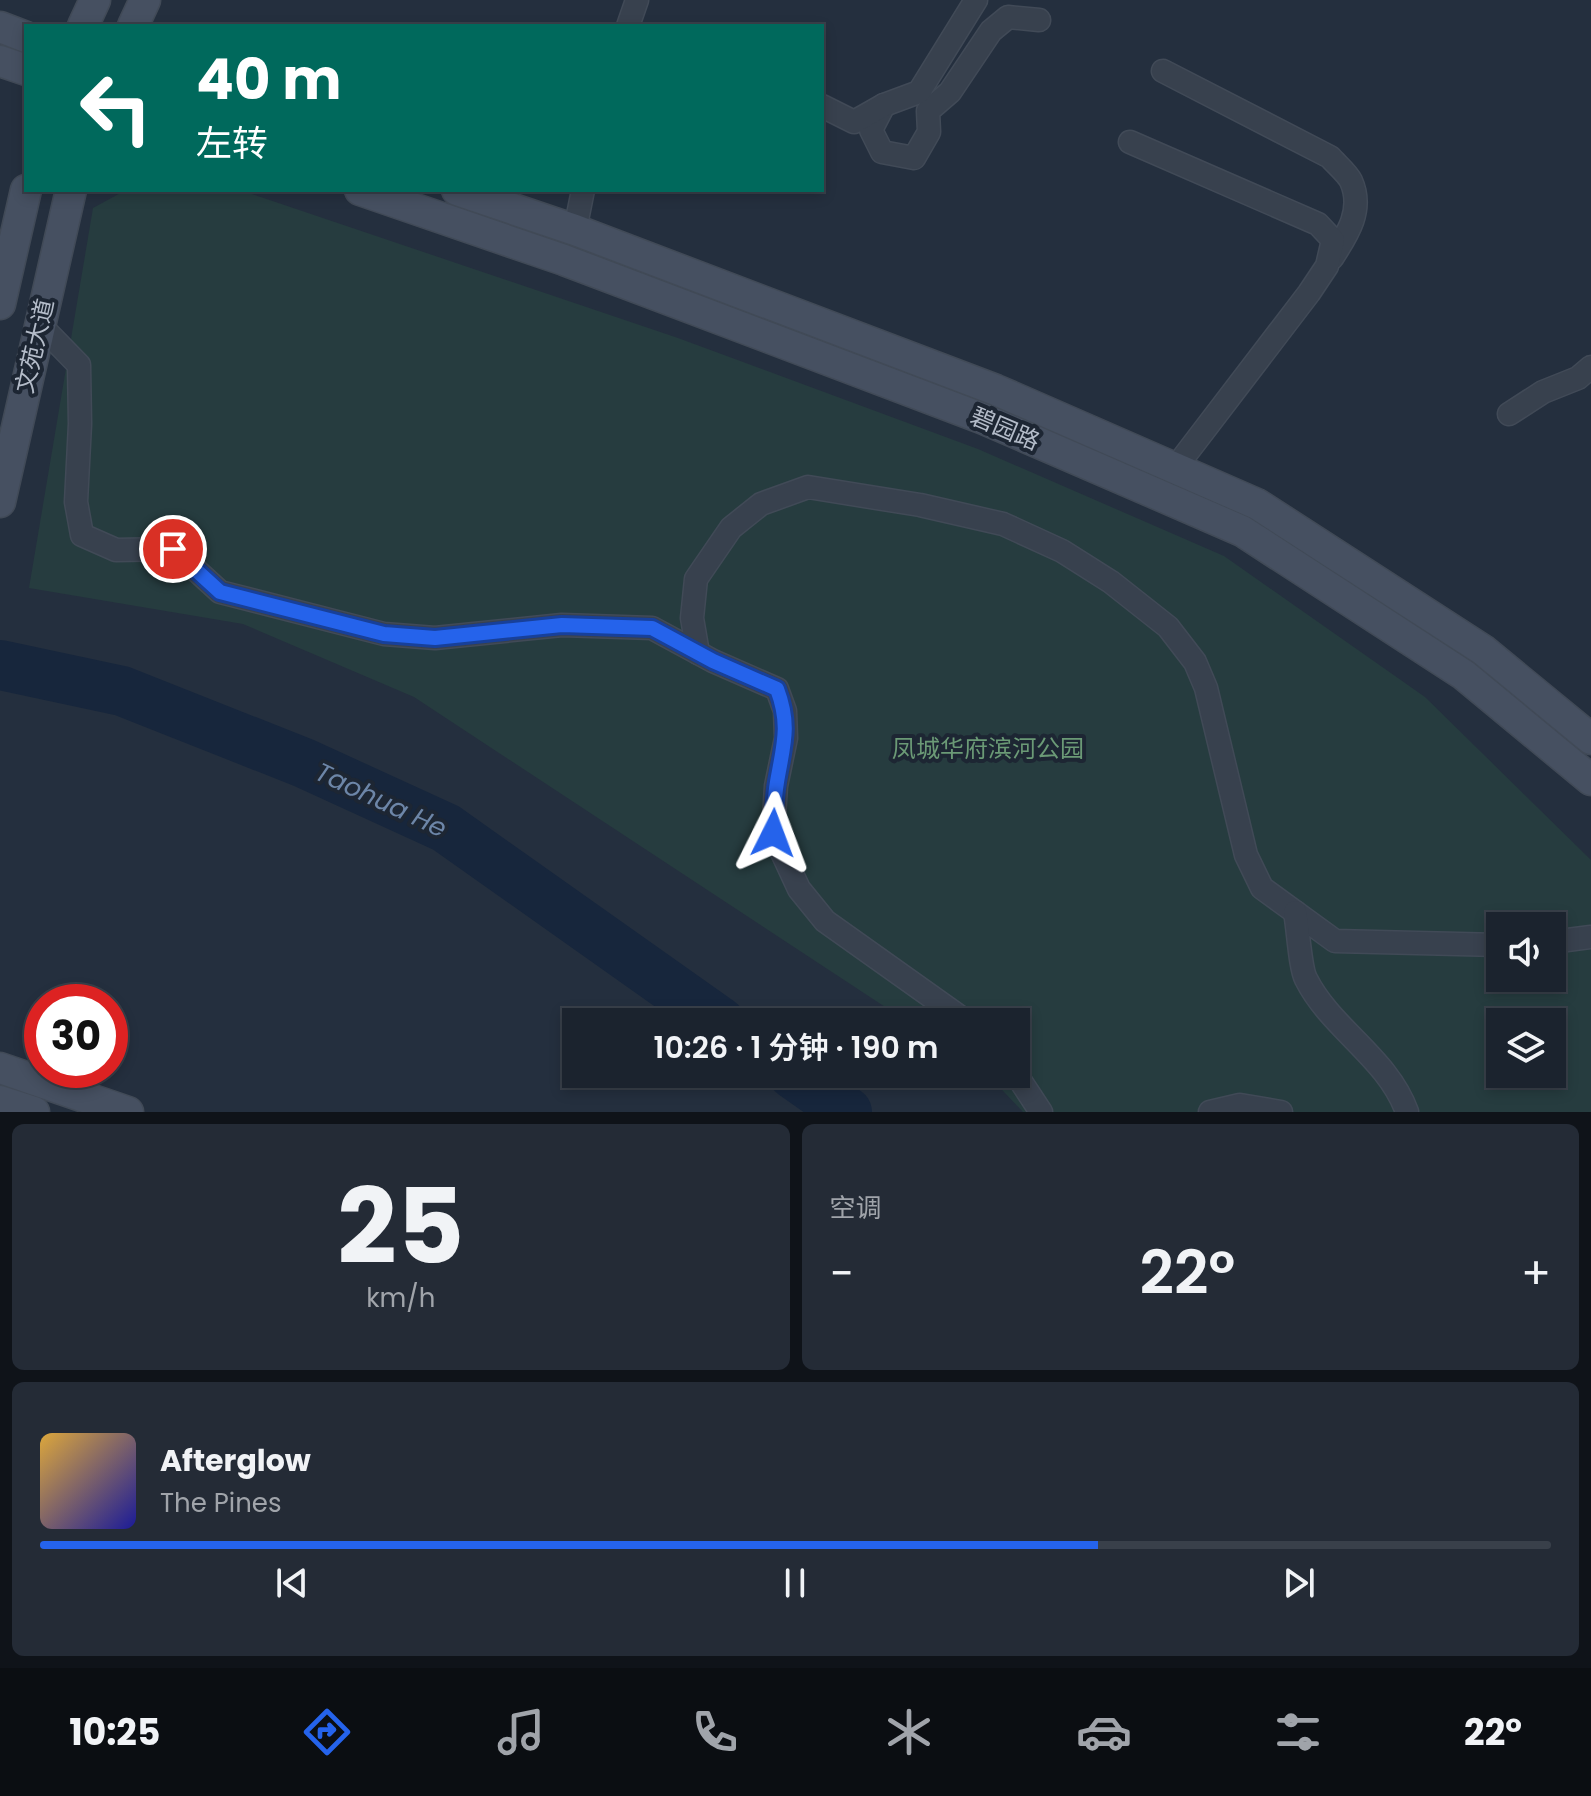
<!DOCTYPE html>
<html lang="zh">
<meta charset="utf-8">
<style>
body{margin:0;font-family:Poppins,"Noto Sans SC",sans-serif;background:#242b36;color:#f1f3f6;height:100vh;display:flex;flex-direction:column;font-size:30px;white-space:nowrap}
*{box-sizing:border-box;margin:0}
p{font-size:26px;color:#a0a4aa}
.icon{flex:none;width:44px;height:44px;fill:none;stroke:currentColor;stroke-width:2;stroke-linecap:round;stroke-linejoin:round}
.map{position:relative;height:1112px;overflow:hidden}
.drawer{display:flex;flex-direction:column;gap:12px;padding:12px;background:#0f1319;flex:1}
.drawer>*{flex:none}
.banner{position:absolute;left:24px;top:24px;width:800px;height:168px;border-radius:0px;box-shadow:0 4px 12px #0003,0 0 0 2px #39404a;background:#00695c;color:#fff;overflow:hidden}
.tools{position:absolute;left:1486px;top:912px;display:grid;gap:16px}
.tools a{display:grid;place-items:center;width:80px;height:80px;border-radius:0px;background:#1b232e;box-shadow:0 4px 12px #0003,0 0 0 2px #39404a;font-size:40px}
.speed{position:absolute;left:24px;top:984px;display:flex;gap:16px;font-size:40px;font-weight:700;text-align:center}
.speed>*{display:grid;place-content:center;width:104px;height:104px;border-radius:50%;background:#1b232e;box-shadow:0 4px 12px #0003,0 0 0 2px #39404a;line-height:1}
.speed .limit{border:12px solid #d22;background:#fff;color:#111}
.pin{position:absolute;display:grid;place-items:center;width:68px;height:68px;color:#fff;margin:-34px;border:4px solid #fff;border-radius:50%;box-shadow:0 2px 8px #0007}
.me{position:absolute;width:88px;margin:-44px;rotate:3deg;stroke-linejoin:round;filter:drop-shadow(0 0 6px #0008)}
.turn{display:flex;align-items:center;gap:28px;height:168px;padding:0 40px;font-size:36px}
.turn .icon{width:104px;height:104px;stroke-width:2.5}
.turn b{display:block;font-size:56px;line-height:68px}
.big{font-size:60px;font-weight:600;line-height:1.1}
.drawer .tile{flex:1;display:flex;flex-direction:column;justify-content:center;gap:12px;min-width:0;padding:0 28px;border-radius:12px;background:#242b36}
.drawer .dial{align-items:center;gap:0}
.dial b{font-size:104px;line-height:1}
.song{display:flex;align-items:center;gap:24px}
.cover{width:96px;height:96px;border-radius:12px;background:linear-gradient(135deg,hsl(40 70% 55%),hsl(240 70% 35%))}
.played{height:8px;border-radius:4px;background:linear-gradient(90deg,#2563eb 70%,#39404a 70%)}
.keys{display:flex;justify-content:space-around;direction:ltr}
.heat{display:flex;justify-content:space-between;align-items:center;font-size:44px;direction:ltr}
.drawer .tiles{flex:1;display:grid;gap:12px;grid-template-columns:1fr 1fr}
.tile:last-child{grid-column:span 2}
.trip{position:absolute;left:562px;top:1008px;width:468px;height:80px;border-radius:0px;background:#1b232e;box-shadow:0 4px 12px #0003,0 0 0 2px #39404a;font-weight:600;line-height:80px;text-align:center}
.tabs{display:flex;height:128px;justify-content:space-around;align-items:center;background:#0b0e12;color:#a0a4aa}
.tabs .icon{width:56px;height:56px}
.tabs .selected{color:#2563eb}
.tabs b{font-size:36px;color:#f1f3f6}
.map>svg:first-child{display:block}
</style>
<div class="map">
<svg width="1591" height="1112" viewBox="0 0 1591 1112">
<rect width="100%" height="100%" fill="#242f3e"/>
<path fill="#263c3f" fill-rule="evenodd" d="M 126,190 L 240,190 L 678,338 L 978,449 L 1224,556 L 1425,697 L 1591,860 L 1591,1112 L 1023,1112 L 987,1074 L 1016,1074 L 1016,1022 L 908,1022 L 414,697 L 243,624 L 29,588 L 93,208 ZM 1500,926 L 1552,926 L 1552,978 L 1500,978 ZM 1500,1022 L 1552,1022 L 1552,1074 L 1500,1074 Z"/>
<g fill="none" stroke-linecap="round" stroke-linejoin="round">
<g stroke="#17263c" stroke-width="50">
<polyline points="0,665 122,691 304,763 446,828 720,1022"/>
<polyline points="793,1074 847,1112"/>
</g>
<defs>
<g id="street">
<polyline points="628,26 637,0"/>
<path d="M 1163,71 L 1330,157 C 1336,164 1347,173 1351,181 C 1364,210 1347,235 1332,258"/>
<polyline points="884,105 871,130 882,152 914,158 929,132 928,111 950,92 991,31 1008,17 1039,20"/>
<polyline points="822,106 854,122 884,105 919,92 976,0"/>
<polyline points="1130,142 1318,224 1333,240 1327,266 1309,293 1176,467"/>
<polyline points="575,230 583,190"/>
<polyline points="40,325 79,365 80,424 76,502 82,535 116,550 173,549 220,592 384,634 435,638 562,625 652,628 713,661 777,689 785,711 786,738 776,786 773,833 799,889 825,921 967,1022"/>
<polyline points="1509,414 1543,392 1578,378 1591,367"/>
<polyline points="698,653 692,618 696,579 731,528 761,504 808,487 920,505 1003,524 1062,551 1111,582 1168,627 1195,662 1206,688 1246,855 1262,888 1335,941 1500,945"/>
<path d="M 1295,912 C 1298,927 1300,968 1306,979 C 1331,1029 1388,1058 1407,1112"/>
<polyline points="1552,942 1591,937"/>
<polyline points="1016,1074 1041,1112"/>
<polyline points="1210,1112 1240,1105 1281,1112"/>
</g>
<g id="secondary">
<polyline points="83,26 95,0"/>
<polyline points="133,26 145,0"/>
<polyline points="0,27 26,37"/>
<polyline points="0,61 26,70"/>
<polyline points="360,190 564,260 984,419 1242,531 1464,675 1591,780"/>
<polyline points="457,190 575,230 996,390 1257,504 1483,650 1591,739"/>
<polyline points="0,304 26,190"/>
<polyline points="0,502 71,190"/>
<polyline points="0,1068 128,1112"/>
<polyline points="0,1101 34,1112"/>
</g>
</defs>
<use href="#street" stroke="#414a57" stroke-width="25"/>
<use href="#secondary" stroke="#414a57" stroke-width="33"/>
<use href="#street" stroke="#38414e" stroke-width="22"/>
<use href="#secondary" stroke="#465061" stroke-width="30"/>
</g>
<g fill="none" stroke-linecap="round" stroke-linejoin="round">
<defs>
<path id="route" d="M 173,549 L 220,592 L 384,634 L 435,638 L 562,625 L 652,628 L 713,661 L 777,689 C 791,726 783,746 777,782 C 774,799 774,817 773,833"/>
</defs>
<use href="#route" stroke="#184099" stroke-width="20"/>
<use href="#route" stroke="#2563eb" stroke-width="14"/>
</g>
<g text-anchor="middle" stroke-width="8" stroke-linejoin="round" paint-order="stroke">
<g font-size="24" fill="#b4bcc9" stroke="#1d2633">
<text transform="translate(35 346) rotate(-77)" y="8">文苑大道</text>
<text transform="translate(1005 429) rotate(23)" y="8">碧园路</text>
</g>
<g font-size="24" fill="#6b9a76" stroke="#1d2633">
<text x="988" y="757">凤城华府滨河公园</text>
</g>
<g font-size="26" font-style="italic" fill="#6d86a8" stroke="#1d2633">
<text transform="translate(381 800) rotate(25)" y="9">Taohua He</text>
</g>
</g>
</svg>
<div class="tools">
<a><svg class="icon" aria-label="sound" viewBox="0 0 24 24"><path d="M4 9h4l5-4v14l-5-4H4zM17 9q2 3 0 6"/></svg></a>
<a><svg class="icon" aria-label="layers" viewBox="0 0 24 24"><path d="M12 4l9 5-9 5-9-5zM3 14l9 5 9-5"/></svg></a>
</div>
<div class="speed"><div class="limit">30</div></div>
<div class="pin" style="left:173px;top:549px;background:#d93025"><svg class="icon" aria-label="arrive" viewBox="0 0 24 24"><path d="M6 21V4h12l-3 4 3 4H6"/></svg></div>
<svg class="me" style="left:773px;top:833px" viewBox="-20 -20 40 40"><path d="M0-17L14 15 0 8-14 15z" fill="#2563eb" stroke="#fff" stroke-width="4"/></svg>
<div class="trip">10:26 · 1 分钟 · 190 m</div>
<div class="banner">
<div class="turn"><svg class="icon" aria-label="left" viewBox="0 0 24 24"><path d="M17 20v-9H6M10 6l-5 5 5 5"/></svg><div><b>40 m</b>左转</div></div>
</div>
</div>
<section class="drawer">
<div class="tiles">
<div class="tile dial"><b>25</b><p>km/h</p></div>
<div class="tile"><p>空调</p>
<div class="heat"><a>−</a><b class="big">22°</b><a>+</a></div>
</div>
<div class="tile">
<div class="song"><i class="cover"></i><div><b>Afterglow</b><p>The Pines</p></div></div>
<div class="played"></div>
<div class="keys"><svg class="icon" aria-label="previous" viewBox="0 0 24 24"><path d="M18 5L8 12l10 7zM5 5v14"/></svg><svg class="icon" aria-label="pause" viewBox="0 0 24 24"><path d="M8 5v14M16 5v14"/></svg><svg class="icon" aria-label="next" viewBox="0 0 24 24"><path d="M6 5l10 7-10 7zM19 5v14"/></svg></div>
</div>
</div>
</section>
<nav class="tabs">
<b>10:25</b>
<svg class="icon selected" aria-label="directions" viewBox="0 0 24 24"><path d="M12 3l9 9-9 9-9-9zM9 14v-3h6M13 9l2 2-2 2"/></svg>
<svg class="icon" aria-label="music" viewBox="0 0 24 24"><path d="M9 18V5l10-2v13"/><circle cx="6" cy="18" r="3"/><circle cx="16" cy="16" r="3"/></svg>
<svg class="icon" aria-label="phone" viewBox="0 0 24 24"><path d="M5 4h4l2 5-3 2q2 4 5 5l2-3 5 2v4C11 20 4 13 5 4z"/></svg>
<svg class="icon" aria-label="climate" viewBox="0 0 24 24"><path d="M12 3v18M4 7l16 10M4 17L20 7"/></svg>
<svg class="icon" aria-label="car" viewBox="0 0 24 24"><path d="M5 17H2v-5l4-1 3-4h7l3 4 3 1v5h-3M9 17h6M6 11h13"/><circle cx="7" cy="17" r="2"/><circle cx="17" cy="17" r="2"/></svg>
<svg class="icon" aria-label="filters" viewBox="0 0 24 24"><path d="M4 7h16M4 17h16"/><circle cx="9" cy="7" r="2"/><circle cx="15" cy="17" r="2"/></svg>
<b>22°</b>
</nav>
